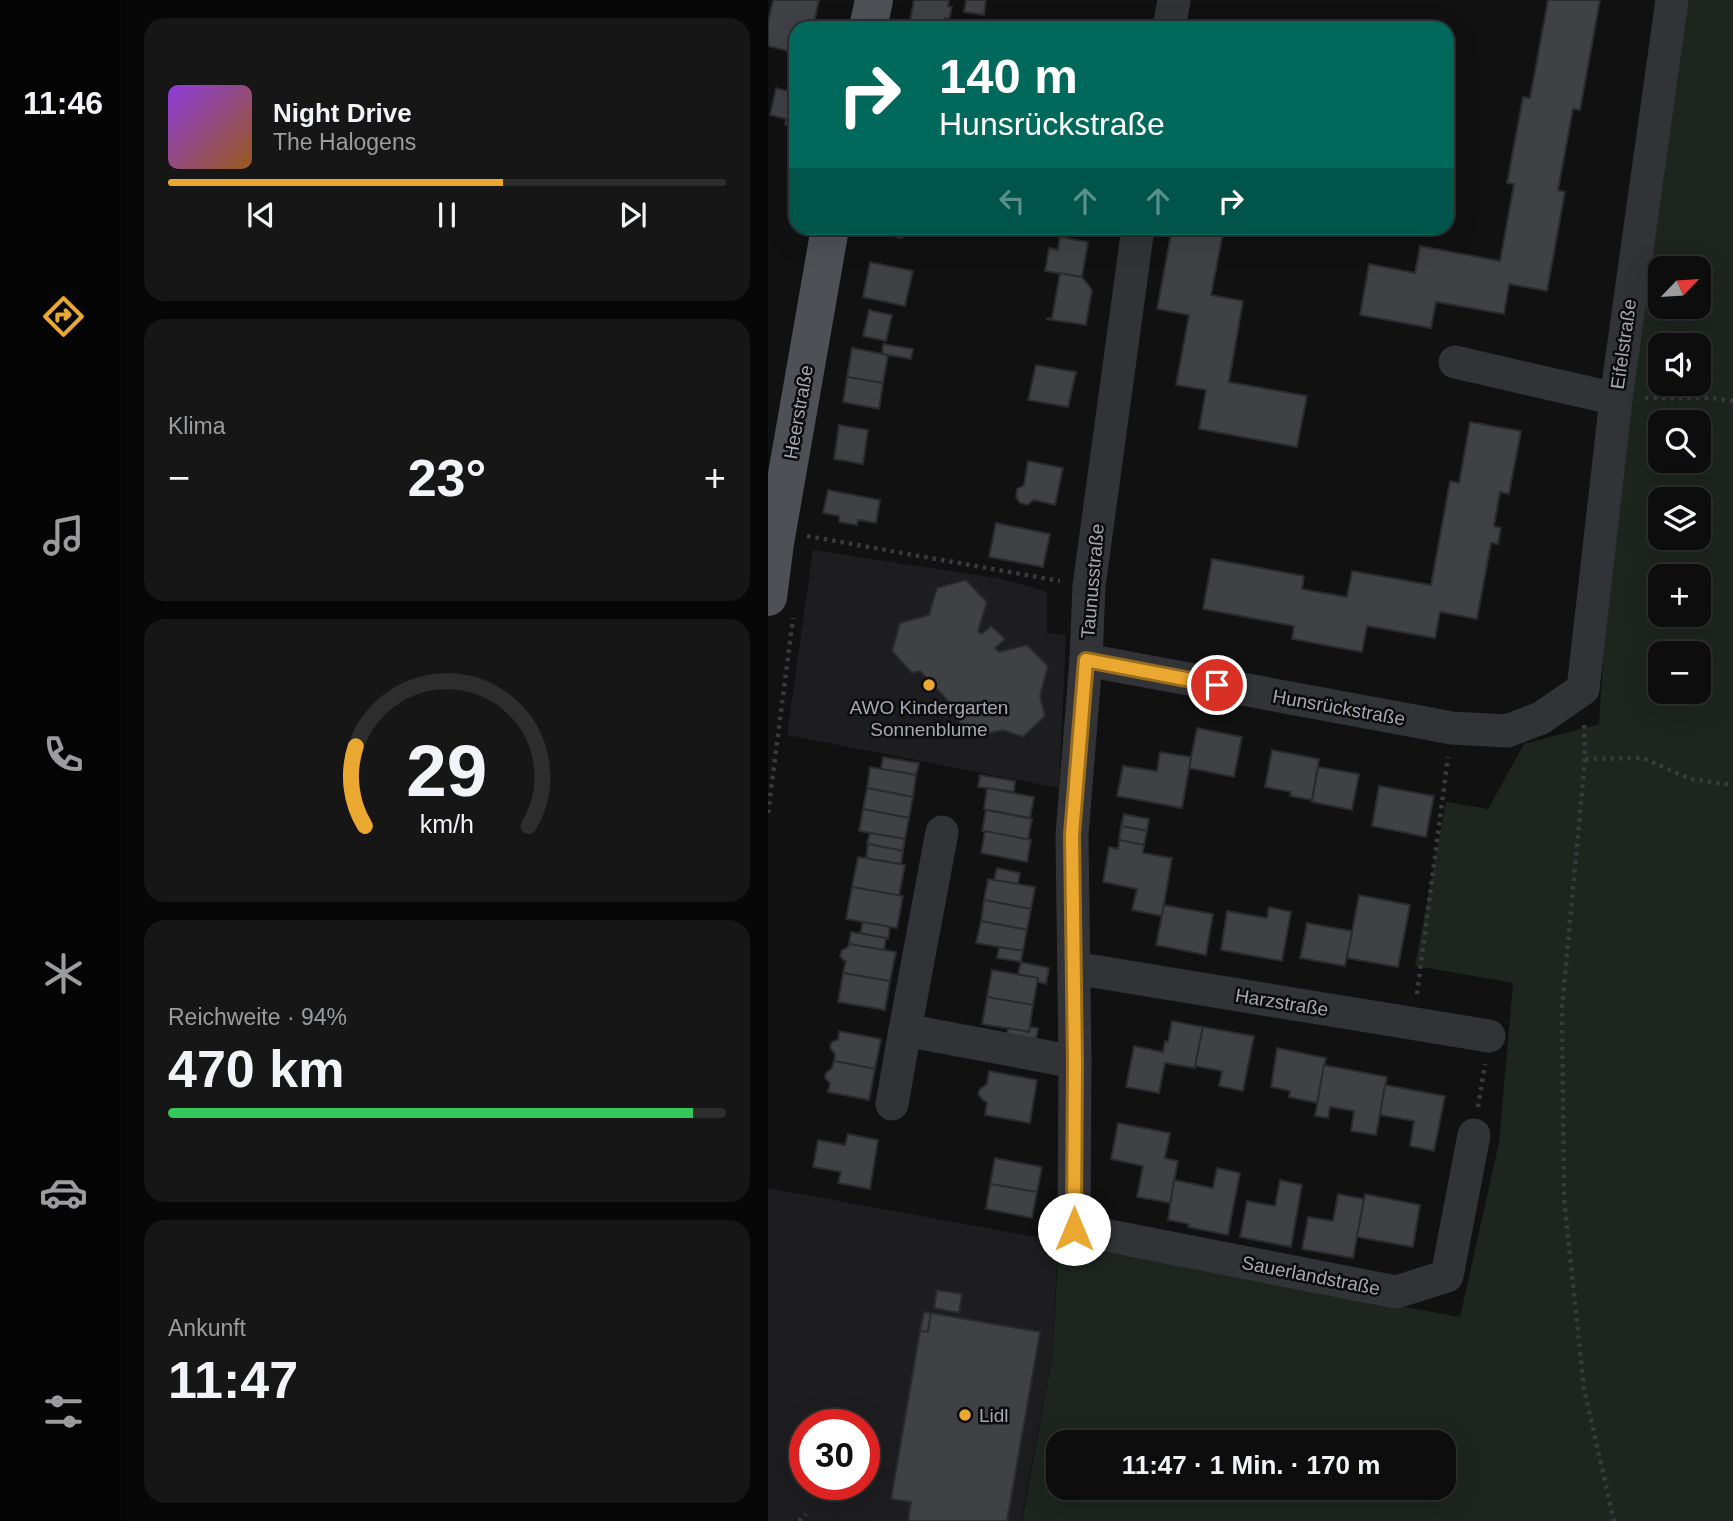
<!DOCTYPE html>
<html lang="de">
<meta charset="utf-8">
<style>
body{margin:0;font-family:Arial,sans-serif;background:#161617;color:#f1f3f6;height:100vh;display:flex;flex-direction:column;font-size:26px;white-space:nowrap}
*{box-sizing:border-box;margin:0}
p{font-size:23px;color:#9a9c9e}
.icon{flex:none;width:38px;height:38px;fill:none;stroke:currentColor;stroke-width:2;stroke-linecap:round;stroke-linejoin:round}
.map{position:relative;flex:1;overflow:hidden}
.sheet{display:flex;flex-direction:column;gap:18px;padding:18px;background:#070708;width:642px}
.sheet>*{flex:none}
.top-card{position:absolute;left:21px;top:21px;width:665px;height:214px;border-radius:21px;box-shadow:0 7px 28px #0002,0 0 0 2px #2d2d2e;background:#00695c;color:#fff;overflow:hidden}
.needle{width:46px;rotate:65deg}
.buttons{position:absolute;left:880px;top:256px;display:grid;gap:14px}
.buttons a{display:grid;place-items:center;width:63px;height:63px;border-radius:14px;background:#0d0d0e;box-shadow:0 7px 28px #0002,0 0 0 2px #2d2d2e;font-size:35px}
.speed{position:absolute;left:21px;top:1409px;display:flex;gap:14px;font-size:35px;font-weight:700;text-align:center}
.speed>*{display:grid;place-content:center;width:91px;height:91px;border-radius:50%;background:#0d0d0e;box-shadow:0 7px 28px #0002,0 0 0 2px #2d2d2e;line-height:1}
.speed .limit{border:10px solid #d22;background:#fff;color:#111}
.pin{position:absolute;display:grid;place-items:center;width:60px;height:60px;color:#fff;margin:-30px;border:4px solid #fff;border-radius:50%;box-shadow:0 2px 7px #0007}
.me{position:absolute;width:77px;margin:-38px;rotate:0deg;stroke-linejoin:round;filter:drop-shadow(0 0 5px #0008)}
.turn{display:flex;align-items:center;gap:24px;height:147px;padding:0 35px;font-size:32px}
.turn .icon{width:91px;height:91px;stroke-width:2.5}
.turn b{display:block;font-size:49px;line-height:60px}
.lanes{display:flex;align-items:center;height:66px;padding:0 35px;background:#0003;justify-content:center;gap:35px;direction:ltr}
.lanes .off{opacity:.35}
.big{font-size:52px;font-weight:700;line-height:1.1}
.sheet .tile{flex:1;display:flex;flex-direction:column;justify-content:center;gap:10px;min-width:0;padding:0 24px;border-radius:21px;background:#161617}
.sheet .dial{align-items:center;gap:0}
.dial svg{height:182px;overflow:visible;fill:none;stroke:#2d2d2e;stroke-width:7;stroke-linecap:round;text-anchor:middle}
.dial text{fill:#f1f3f6;stroke:none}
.song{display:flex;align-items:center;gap:21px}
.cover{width:84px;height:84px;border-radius:10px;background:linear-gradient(135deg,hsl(270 70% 55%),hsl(30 70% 35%))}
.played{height:7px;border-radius:4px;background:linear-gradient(90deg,#eba830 60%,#2d2d2e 60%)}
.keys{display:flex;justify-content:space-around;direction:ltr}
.heat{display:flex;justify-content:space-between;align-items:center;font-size:38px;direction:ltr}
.charge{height:10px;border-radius:5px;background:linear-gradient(90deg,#34c759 94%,#2d2d2e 0)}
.trip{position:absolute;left:278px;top:1430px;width:410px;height:70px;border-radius:21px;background:#0d0d0e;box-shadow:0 7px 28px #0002,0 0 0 2px #2d2d2e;font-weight:700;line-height:70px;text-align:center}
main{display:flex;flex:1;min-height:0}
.tabs{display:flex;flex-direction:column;width:126px;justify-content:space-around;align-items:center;background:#050506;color:#9a9c9e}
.tabs .icon{width:49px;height:49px}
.tabs .on{color:#eba830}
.tabs b{font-size:32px;color:#f1f3f6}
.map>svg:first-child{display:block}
</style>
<main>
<nav class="tabs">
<b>11:46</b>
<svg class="icon on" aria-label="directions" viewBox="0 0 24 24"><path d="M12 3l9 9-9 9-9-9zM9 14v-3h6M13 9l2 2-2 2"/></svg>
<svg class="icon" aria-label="music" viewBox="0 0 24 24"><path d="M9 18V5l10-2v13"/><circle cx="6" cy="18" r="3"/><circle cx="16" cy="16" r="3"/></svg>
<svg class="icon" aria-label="phone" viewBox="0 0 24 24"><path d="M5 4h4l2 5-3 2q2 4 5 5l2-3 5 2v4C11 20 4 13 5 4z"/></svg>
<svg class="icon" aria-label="climate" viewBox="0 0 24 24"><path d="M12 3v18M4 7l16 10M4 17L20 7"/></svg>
<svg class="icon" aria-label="car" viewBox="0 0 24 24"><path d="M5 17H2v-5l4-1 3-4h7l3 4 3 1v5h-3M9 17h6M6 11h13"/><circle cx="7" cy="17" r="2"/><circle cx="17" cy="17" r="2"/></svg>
<svg class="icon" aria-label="filters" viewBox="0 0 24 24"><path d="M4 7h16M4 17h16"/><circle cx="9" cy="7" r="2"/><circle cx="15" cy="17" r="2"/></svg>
</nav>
<section class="sheet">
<div class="tile">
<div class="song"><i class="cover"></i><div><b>Night Drive</b><p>The Halogens</p></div></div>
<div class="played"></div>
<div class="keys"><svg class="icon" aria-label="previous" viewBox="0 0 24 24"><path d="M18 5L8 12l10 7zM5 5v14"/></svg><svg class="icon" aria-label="pause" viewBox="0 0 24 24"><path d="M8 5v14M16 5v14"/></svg><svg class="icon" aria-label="next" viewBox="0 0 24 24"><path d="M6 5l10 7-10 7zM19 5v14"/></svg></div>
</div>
<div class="tile"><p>Klima</p>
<div class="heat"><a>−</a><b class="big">23°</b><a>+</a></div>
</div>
<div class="tile dial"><svg viewBox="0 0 100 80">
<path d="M14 69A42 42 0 1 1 86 69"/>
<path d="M14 69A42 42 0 0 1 10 34" stroke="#eba830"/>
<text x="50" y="56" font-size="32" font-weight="700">29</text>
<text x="50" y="72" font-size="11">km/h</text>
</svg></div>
<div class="tile"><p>Reichweite · 94%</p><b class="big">470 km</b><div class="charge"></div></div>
<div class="tile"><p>Ankunft</p><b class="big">11:47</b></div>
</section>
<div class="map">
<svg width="965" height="1521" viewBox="0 0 965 1521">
<rect width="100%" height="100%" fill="#111112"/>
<g fill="#1d1d1f" fill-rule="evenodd">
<polygon points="45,550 234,579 279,592 279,633 298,635 291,788 19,735"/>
<path d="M 0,1188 L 290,1241 L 284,1358 L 253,1521 L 0,1521 ZM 37,1424 L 96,1424 L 96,1484 L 37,1484 Z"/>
</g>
<path fill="#1d251e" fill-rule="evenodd" d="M 918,0 L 965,0 L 965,1521 L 254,1521 L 284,1359 L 291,1244 L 692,1317 L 731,1143 L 745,983 L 647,966 L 678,802 L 720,809 L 756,744 L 831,724 L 847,468 ZM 892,268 L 931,268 L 931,306 L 892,306 ZM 892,345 L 931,345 L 931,383 L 892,383 ZM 892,422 L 931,422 L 931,460 L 892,460 ZM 892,499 L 931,499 L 931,537 L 892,537 ZM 892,576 L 931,576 L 931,614 L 892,614 ZM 892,653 L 931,653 L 931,691 L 892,691 ZM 290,1442 L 676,1442 L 676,1488 L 290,1488 Z"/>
<g fill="#404145" stroke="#2b2b2e" stroke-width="2">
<polygon points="5,0 51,0 45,28 28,28 28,53 0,46 0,22"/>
<polygon points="146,0 181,0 180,6 184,7 181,19 177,18 175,28 142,21"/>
<polygon points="198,0 218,0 216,15 196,12"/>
<polygon points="780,0 832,0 812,110 805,109 790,190 797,192 779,291 741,284 736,314 668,302 663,328 592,315 601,264 647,273 652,246 732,261 746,184 739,183 755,97 762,98"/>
<polygon points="8,88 28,93 28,122 26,127 17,125 18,119 2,115"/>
<polygon points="404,228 456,228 443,295 475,301 461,382 539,396 529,447 431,429 438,390 408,385 421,315 389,309"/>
<polygon points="121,229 135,232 134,238 120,235"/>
<polygon points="292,237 320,242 314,277 277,271 281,248 290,250"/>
<polygon points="102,262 145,271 137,306 95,297"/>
<polygon points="292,273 314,277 324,290 318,325 278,319 284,318"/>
<polygon points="101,310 124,315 118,341 95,336"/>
<polygon points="115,344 145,349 143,359 114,354"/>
<polygon points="84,348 120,355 115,383 79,377"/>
<polygon points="268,365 308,372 300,407 260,400"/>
<polygon points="79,377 115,383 111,409 75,402"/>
<polygon points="702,422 753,431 741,494 732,492 726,526 733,528 730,544 723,543 709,619 672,612 667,638 599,626 594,652 524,639 526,626 435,609 444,559 536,576 534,589 579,597 584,571 663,585 682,481 691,483"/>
<polygon points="71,425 100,430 95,464 66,459"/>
<polygon points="260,461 295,468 287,505 266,500 259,505 252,503 248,497 249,489 256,485"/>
<polygon points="60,490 112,500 108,523 90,520 89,525 71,522 71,516 55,513"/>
<polygon points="228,523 282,534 275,567 221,557"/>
<polygon points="198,580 219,602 210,631 214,634 223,626 237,639 227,648 231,652 259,645 280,666 272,696 277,716 255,737 235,730 205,737 185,716 187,708 152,671 144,673 124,651 132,623 161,615 169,588"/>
<polygon points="429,728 474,737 466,777 421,768"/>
<polygon points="504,750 551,759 544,800 522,796 523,792 497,787"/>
<polygon points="392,752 423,757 414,808 349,796 355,766 389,771"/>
<polygon points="115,757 151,763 148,775 113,769"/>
<polygon points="102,767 148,775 145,797 99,788"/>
<polygon points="550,767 591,774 584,810 544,802"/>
<polygon points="212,775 247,781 246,792 210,787"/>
<polygon points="611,786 666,796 658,837 604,826"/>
<polygon points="99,788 145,797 141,818 95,809"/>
<polygon points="219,788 266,797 262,818 216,809"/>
<polygon points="95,809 141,818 137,839 91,831"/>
<polygon points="218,810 264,819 260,840 214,831"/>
<polygon points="356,814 381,819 379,831 353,826"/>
<polygon points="353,826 379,831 376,845 351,840"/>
<polygon points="217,831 263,840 259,862 213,853"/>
<polygon points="102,833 137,839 135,851 99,844"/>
<polygon points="351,840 376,845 375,853 404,858 394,916 364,910 369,889 335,882 341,847 350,849"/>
<polygon points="100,844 135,851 133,864 98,858"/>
<polygon points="90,857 137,865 131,896 84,887"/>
<polygon points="229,868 252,873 250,884 226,880"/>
<polygon points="220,879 267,887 263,909 216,900"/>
<polygon points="84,887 135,896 129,928 78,919"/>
<polygon points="591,895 642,905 630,967 579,958"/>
<polygon points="216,900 263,909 259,930 213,921"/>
<polygon points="396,905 445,914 438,955 388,945"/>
<polygon points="501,907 523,912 514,961 453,950 459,911 499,918"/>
<polygon points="213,921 259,930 255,951 208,943"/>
<polygon points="95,922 122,927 120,939 92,933"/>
<polygon points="539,923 584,931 577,966 532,958"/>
<polygon points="83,932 118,938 116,950 81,944"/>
<polygon points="81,944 128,952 122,981 75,973 78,961 76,961 72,956 74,950 80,947"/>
<polygon points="231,947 255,951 253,962 229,958"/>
<polygon points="253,962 281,968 278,984 270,982 270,978 250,974"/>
<polygon points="224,970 270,978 265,1005 219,997"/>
<polygon points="75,973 122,981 117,1010 70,1002"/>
<polygon points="219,997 265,1005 261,1032 214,1024"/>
<polygon points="404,1021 435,1027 427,1068 397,1063 391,1093 358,1087 366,1046 395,1052 397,1041 400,1042"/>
<polygon points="262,1027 270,1028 267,1045 238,1039 240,1028 261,1032"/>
<polygon points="435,1027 486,1036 475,1091 451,1086 454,1071 427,1066"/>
<polygon points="71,1031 113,1039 107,1069 66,1061 67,1054 62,1048 63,1043 68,1040 70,1040"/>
<polygon points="509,1048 558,1058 549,1103 521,1097 522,1091 503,1087"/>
<polygon points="66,1061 107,1069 101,1100 60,1092 62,1083 57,1078 58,1073 64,1068"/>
<polygon points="556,1065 619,1077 608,1135 583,1131 586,1111 562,1107 560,1118 547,1116"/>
<polygon points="221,1071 269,1080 262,1123 217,1115 219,1102 216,1101 210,1094 212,1089 219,1084"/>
<polygon points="617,1085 677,1096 666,1151 642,1146 646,1121 612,1115"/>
<polygon points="350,1123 402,1133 397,1158 410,1161 402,1203 369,1197 375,1166 343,1159"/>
<polygon points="80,1134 110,1140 102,1189 70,1183 73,1172 45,1167 50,1140 77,1145"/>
<polygon points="227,1158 274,1167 269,1192 222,1184"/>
<polygon points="449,1168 472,1173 460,1235 420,1227 421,1224 400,1220 406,1180 445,1188"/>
<polygon points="512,1180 534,1185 523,1247 472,1237 479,1201 507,1206"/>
<polygon points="222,1184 269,1192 264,1218 218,1209"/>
<polygon points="570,1194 596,1199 585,1258 534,1249 540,1217 565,1221"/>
<polygon points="597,1194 652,1205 645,1247 589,1237"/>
<polygon points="169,1290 194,1294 191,1313 166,1308"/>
<polygon points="156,1312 163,1313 160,1332 152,1331"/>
<polygon points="163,1313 272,1332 239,1521 140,1521 143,1502 123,1499 152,1331 160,1332"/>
</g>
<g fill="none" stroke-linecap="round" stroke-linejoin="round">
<g stroke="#383a3e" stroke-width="4.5" stroke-dasharray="3.5 5" stroke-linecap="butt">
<polyline points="877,398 942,398 965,401"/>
<polyline points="39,536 292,581"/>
<polyline points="816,725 817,759 794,1008 796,1198 816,1389 846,1521"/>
<polyline points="817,759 875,758 922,779 965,785"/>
<polyline points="0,813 25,618"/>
<polyline points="649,994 680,757"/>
<polyline points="710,1107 717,1064"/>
<polyline points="31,1521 38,1514"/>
</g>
<g stroke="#323337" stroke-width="33">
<polyline points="401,28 406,0"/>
<polyline points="370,228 321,586 318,660 304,835 307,1062 306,1229 628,1292 679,1276 706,1135"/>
<polyline points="687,362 848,399"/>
<polyline points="318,660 684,728 739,731 773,718 815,689 848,399 904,0"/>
<polyline points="306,968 721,1036"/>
<polyline points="137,1030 174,832"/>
<polyline points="124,1104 137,1030 307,1062"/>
</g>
<g stroke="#4e5056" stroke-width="38">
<polyline points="100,28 106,0"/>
<polyline points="0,597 7,543 62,228"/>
</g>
</g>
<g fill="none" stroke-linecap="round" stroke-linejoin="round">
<defs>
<polyline id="route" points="306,1229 307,1062 304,835 318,660 449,685"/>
</defs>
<use href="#route" stroke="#996d1f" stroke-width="18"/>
<use href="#route" stroke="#eba830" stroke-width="12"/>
</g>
<g fill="#eba830" stroke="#0c0c0d" stroke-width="2.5">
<circle cx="161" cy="685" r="7"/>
<circle cx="197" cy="1415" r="7"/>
</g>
<g text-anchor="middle" stroke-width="5" stroke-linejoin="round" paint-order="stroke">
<g font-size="19" fill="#a3a8b3" stroke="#0c0c0d">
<text transform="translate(855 344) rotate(-82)" y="7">Eifelstraße</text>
<text transform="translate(30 412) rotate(-80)" y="7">Heerstraße</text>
<text transform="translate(324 581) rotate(-85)" y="7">Taunusstraße</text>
<text transform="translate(571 707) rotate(10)" y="7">Hunsrückstraße</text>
<text transform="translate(514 1002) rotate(9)" y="7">Harzstraße</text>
<text transform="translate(543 1275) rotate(11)" y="7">Sauerlandstraße</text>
</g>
<g font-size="19" fill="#a3a8b3" stroke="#0c0c0d">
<text x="161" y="714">AWO Kindergarten<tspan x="161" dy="22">Sonnenblume</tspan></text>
<text x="211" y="1422" text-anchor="start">Lidl</text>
</g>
</g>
</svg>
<div class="buttons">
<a><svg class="needle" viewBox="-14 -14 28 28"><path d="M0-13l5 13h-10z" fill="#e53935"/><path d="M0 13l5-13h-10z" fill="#9a9c9e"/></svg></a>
<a><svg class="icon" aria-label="sound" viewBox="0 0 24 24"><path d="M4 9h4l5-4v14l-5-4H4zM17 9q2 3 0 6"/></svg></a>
<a><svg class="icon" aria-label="search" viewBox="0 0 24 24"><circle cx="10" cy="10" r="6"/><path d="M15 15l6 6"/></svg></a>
<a><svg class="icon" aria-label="layers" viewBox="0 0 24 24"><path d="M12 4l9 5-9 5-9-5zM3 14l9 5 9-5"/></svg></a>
<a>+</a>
<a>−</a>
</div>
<div class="speed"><div class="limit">30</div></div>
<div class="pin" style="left:449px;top:685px;background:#d93025"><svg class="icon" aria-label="arrive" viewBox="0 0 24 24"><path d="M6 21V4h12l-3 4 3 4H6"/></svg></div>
<svg class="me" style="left:306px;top:1229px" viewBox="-20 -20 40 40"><circle r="19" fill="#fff"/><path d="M0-13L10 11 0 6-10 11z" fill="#eba830"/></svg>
<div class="trip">11:47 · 1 Min. · 170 m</div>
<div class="top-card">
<div class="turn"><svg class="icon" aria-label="right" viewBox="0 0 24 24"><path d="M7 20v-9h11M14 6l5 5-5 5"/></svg><div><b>140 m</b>Hunsrückstraße</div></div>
<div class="lanes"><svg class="icon off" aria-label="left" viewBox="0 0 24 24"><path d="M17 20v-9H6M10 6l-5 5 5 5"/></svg><svg class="icon off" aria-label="ahead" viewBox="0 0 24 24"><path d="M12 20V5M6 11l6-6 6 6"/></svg><svg class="icon off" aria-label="ahead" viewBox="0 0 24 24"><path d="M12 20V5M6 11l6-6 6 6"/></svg><svg class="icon" aria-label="right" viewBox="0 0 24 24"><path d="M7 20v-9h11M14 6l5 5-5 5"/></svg></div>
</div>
</div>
</main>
